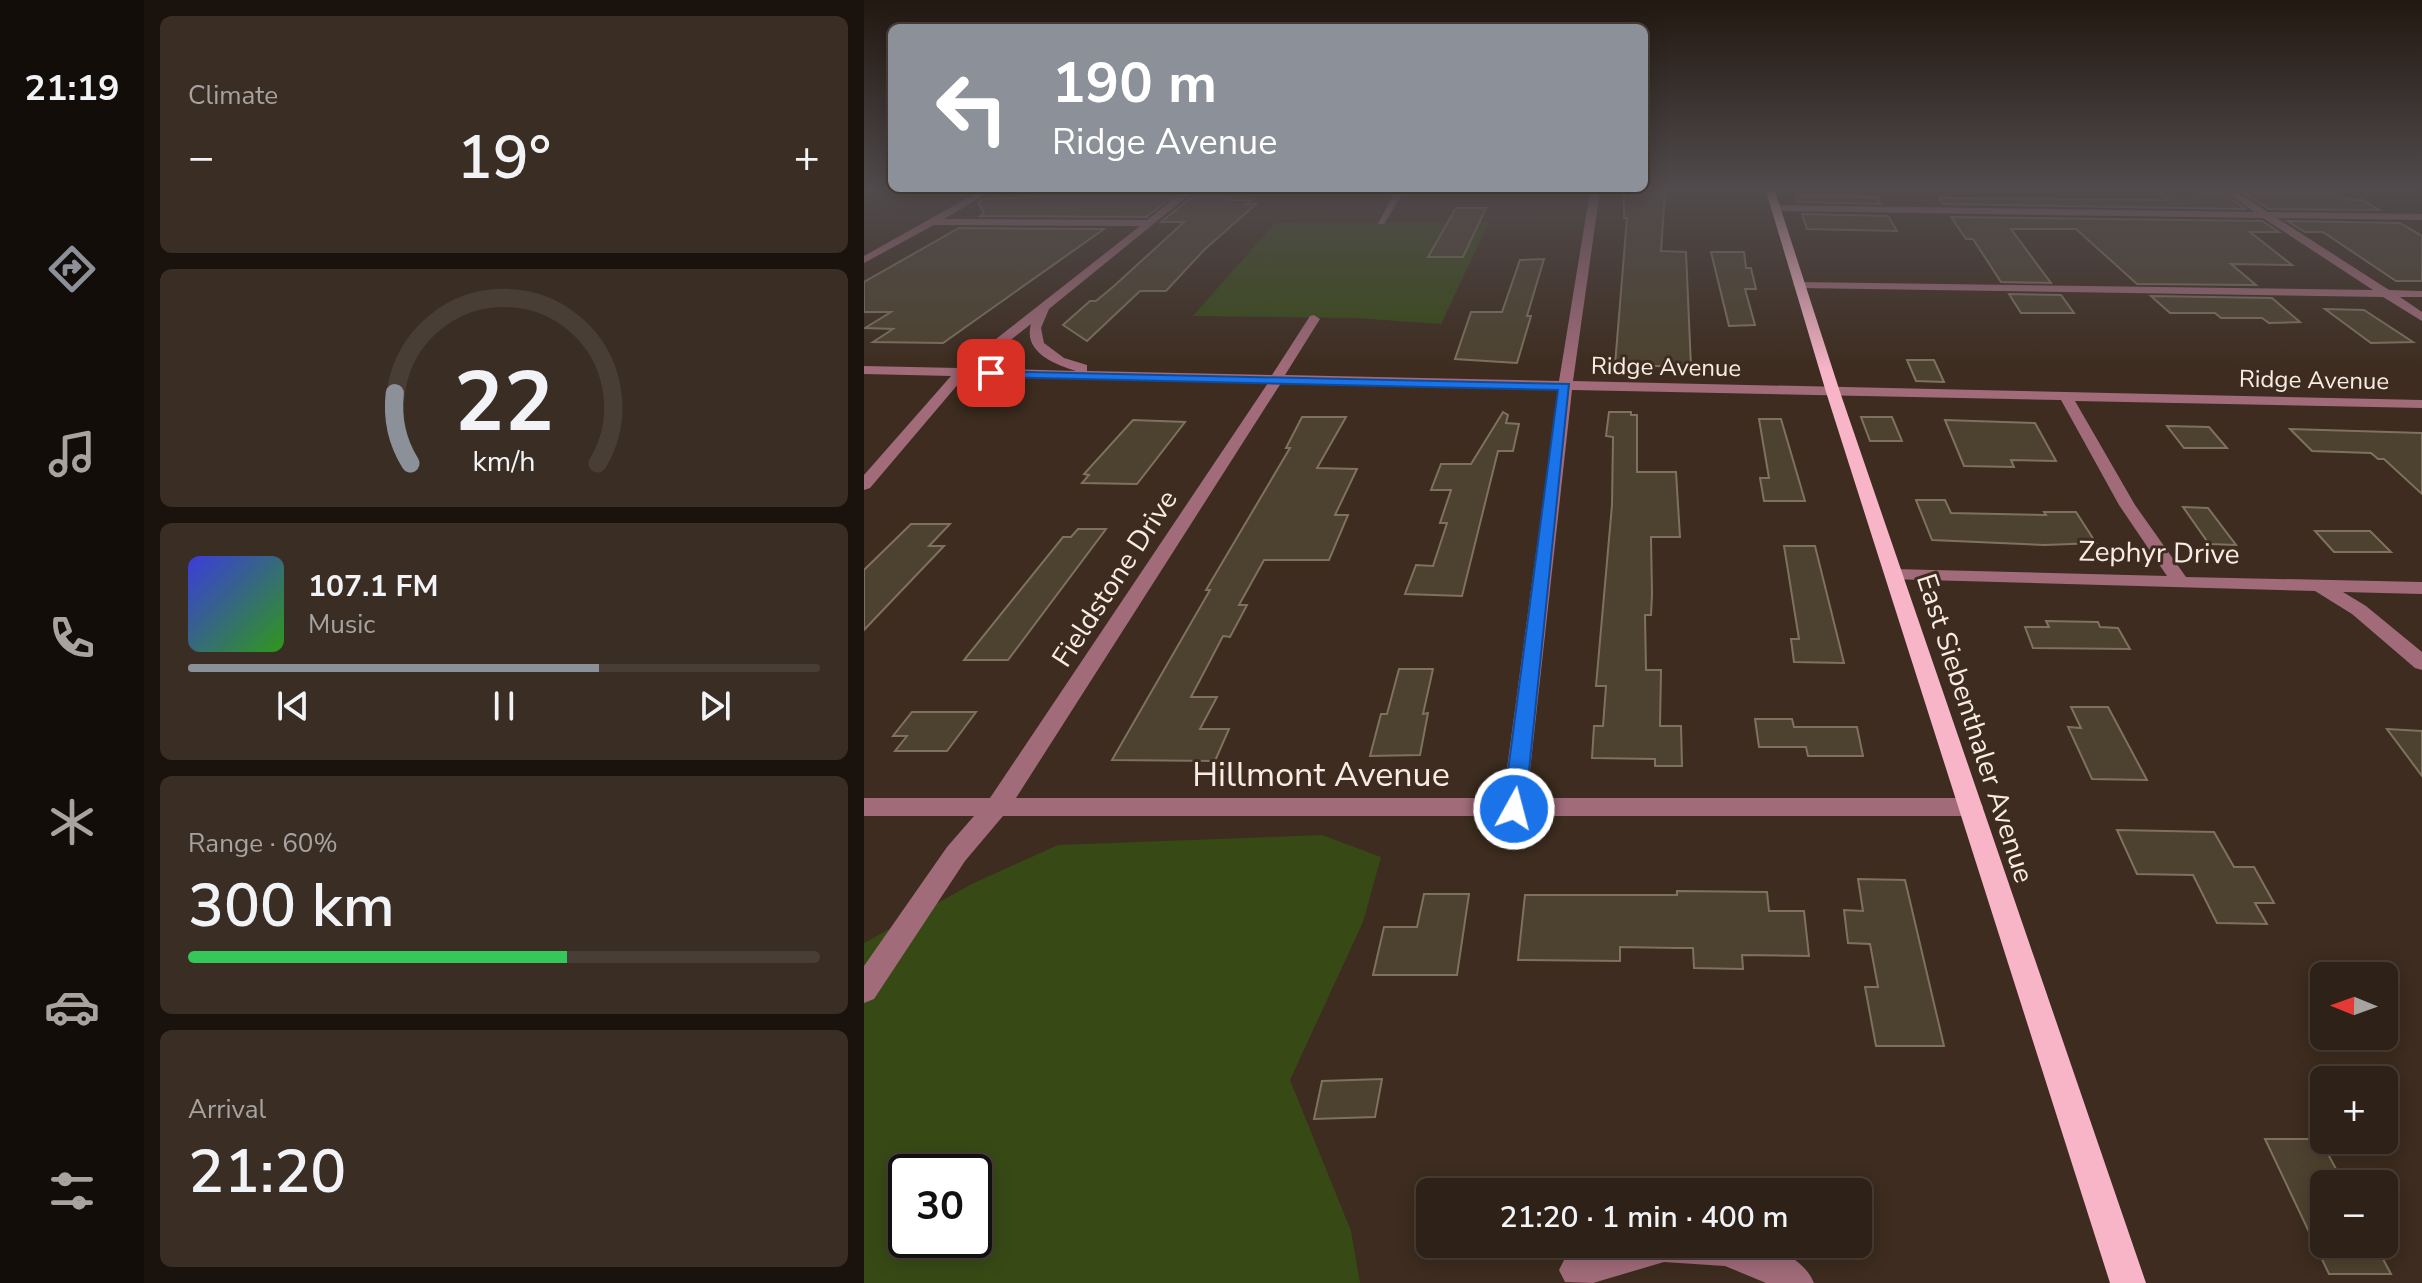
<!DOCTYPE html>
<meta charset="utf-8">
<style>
body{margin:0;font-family:"Nunito Sans",sans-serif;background:#3a2e24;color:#f1f3f6;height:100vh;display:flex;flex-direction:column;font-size:30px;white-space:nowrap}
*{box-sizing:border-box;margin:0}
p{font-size:26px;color:#a7a3a1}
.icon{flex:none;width:44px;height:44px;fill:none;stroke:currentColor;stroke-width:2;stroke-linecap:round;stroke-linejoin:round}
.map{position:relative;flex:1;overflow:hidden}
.panel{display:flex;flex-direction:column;gap:16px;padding:16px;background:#19120d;width:720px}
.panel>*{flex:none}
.hud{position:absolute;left:24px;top:24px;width:760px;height:168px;border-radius:12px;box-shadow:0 4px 20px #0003,0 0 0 2px #493e36;background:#8c9099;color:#fff;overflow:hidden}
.needle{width:52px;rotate:271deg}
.buttons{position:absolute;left:1446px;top:962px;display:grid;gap:16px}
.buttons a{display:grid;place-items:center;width:88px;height:88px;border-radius:12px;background:#2e2117;box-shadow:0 4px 20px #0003,0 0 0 2px #493e36;font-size:40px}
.speed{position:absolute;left:24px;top:1154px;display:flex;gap:16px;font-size:40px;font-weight:700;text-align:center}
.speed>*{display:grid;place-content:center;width:104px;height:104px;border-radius:50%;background:#2e2117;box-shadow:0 4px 20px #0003,0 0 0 2px #493e36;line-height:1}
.speed .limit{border:4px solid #111;border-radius:12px;background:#fff;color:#111}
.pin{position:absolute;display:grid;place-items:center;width:68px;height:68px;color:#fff;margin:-34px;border-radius:16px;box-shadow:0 4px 12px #0006}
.me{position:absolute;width:88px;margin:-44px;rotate:7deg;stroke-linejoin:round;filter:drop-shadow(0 0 6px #0008)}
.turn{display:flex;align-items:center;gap:28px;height:168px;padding:0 32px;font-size:36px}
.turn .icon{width:104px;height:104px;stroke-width:2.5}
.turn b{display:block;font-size:56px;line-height:68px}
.big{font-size:60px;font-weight:600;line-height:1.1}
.panel .card{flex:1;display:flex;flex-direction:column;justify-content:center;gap:12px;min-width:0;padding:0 28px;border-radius:12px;background:#3a2e24}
.panel .dial{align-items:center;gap:0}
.dial svg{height:208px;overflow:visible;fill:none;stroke:#493e36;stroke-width:7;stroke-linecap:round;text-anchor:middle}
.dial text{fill:#f1f3f6;stroke:none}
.song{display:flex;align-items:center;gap:24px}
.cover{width:96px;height:96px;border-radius:12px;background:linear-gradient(135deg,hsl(240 70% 55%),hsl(110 70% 35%))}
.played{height:8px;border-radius:4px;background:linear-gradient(90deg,#8c9099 65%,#493e36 65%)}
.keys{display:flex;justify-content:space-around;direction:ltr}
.heat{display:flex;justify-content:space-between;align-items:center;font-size:44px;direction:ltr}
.charge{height:12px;border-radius:6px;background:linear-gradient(90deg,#34c759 60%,#493e36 0)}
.trip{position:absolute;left:552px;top:1178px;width:456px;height:80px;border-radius:12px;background:#2e2117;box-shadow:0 4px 20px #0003,0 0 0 2px #493e36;font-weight:600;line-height:80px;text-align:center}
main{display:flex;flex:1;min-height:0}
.dock{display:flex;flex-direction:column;width:144px;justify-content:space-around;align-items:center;background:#120d09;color:#a7a3a1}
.dock .icon{width:56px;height:56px}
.dock .on{color:#8c9099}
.dock b{font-size:36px;color:#f1f3f6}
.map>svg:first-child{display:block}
</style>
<main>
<nav class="dock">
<b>21:19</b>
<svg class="icon on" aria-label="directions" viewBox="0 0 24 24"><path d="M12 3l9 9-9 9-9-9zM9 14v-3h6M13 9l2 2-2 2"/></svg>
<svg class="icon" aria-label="music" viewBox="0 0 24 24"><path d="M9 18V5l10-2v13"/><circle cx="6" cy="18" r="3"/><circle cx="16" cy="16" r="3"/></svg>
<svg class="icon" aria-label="phone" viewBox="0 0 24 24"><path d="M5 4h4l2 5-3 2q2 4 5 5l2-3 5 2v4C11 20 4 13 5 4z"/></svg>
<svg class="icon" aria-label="climate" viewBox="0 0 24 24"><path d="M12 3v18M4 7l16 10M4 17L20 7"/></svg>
<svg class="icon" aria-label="car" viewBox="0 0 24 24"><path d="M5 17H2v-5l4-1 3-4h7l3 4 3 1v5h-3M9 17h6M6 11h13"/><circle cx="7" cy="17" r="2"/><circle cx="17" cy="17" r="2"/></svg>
<svg class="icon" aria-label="filters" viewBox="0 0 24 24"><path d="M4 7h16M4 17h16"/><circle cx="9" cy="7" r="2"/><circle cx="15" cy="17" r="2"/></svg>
</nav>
<section class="panel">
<div class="card"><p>Climate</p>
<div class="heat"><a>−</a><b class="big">19°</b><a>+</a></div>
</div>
<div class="card dial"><svg viewBox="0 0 100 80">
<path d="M14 69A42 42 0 1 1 86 69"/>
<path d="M14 69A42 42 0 0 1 8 42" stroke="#8c9099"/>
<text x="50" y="56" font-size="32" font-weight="700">22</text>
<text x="50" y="72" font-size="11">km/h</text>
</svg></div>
<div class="card">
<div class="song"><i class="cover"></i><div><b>107.1 FM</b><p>Music</p></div></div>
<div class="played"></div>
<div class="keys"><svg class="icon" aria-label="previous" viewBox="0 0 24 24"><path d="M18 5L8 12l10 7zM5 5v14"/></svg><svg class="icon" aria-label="pause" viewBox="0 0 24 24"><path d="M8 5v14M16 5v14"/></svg><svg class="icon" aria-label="next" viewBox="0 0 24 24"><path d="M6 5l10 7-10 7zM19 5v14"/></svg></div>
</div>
<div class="card"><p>Range · 60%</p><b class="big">300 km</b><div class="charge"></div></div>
<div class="card"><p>Arrival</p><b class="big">21:20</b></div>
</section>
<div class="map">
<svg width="1558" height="1283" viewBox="0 0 1558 1283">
<rect width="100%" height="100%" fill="#3d2c1f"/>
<g fill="#374a16" fill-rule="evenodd">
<polygon points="625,222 577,324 492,318 329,316 411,223"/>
<path d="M 458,835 L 517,857 L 499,922 L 426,1080 L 487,1231 L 496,1283 L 0,1283 L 0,943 L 110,883 L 194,845 ZM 42,1172 L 110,1172 L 110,1240 L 42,1240 Z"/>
</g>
<g fill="#4d422f" stroke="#7e725e" stroke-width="2">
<polygon points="1295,192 1359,193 1381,209 1079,204 1075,198 1304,200"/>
<polygon points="760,193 801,193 797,251 822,252 827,367 751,365 763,218 760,218"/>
<polygon points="1380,193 1472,193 1484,200 1498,200 1515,210 1405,209"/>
<polygon points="932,195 1013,197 1017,204 934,202"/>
<polygon points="173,197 308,197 282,217 116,216 120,213 114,202 120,199"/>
<polygon points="328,197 369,197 365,200 387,200 382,204 392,204 341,249 302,291 276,291 223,341 199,325 226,301 232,301 250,286 320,222 297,222"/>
<polygon points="592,208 622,208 599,257 564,257"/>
<polygon points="938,214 1024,216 1033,231 943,229"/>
<polygon points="1087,217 1398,221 1415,232 1386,232 1428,265 1367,264 1392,285 1273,284 1212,229 1147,229 1187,283 1137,282 1109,239 1102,239"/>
<polygon points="1423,221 1536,223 1558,236 1558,281 1532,281 1459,232 1441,232"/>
<polygon points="95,228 240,229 79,343 9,342 29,329 1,328 27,312 0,312 0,282"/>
<polygon points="847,252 880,252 882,268 887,268 892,289 881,289 891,325 865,326"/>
<polygon points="680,259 663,316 667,316 653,363 591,359 607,312 638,312 656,260"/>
<polygon points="1145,294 1197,295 1210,313 1157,313"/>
<polygon points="1287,296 1408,298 1436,322 1405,323 1398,318 1357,318 1351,313 1306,313"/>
<polygon points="1461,309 1500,310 1549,342 1507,343"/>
<polygon points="1043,360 1070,360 1080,382 1052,381"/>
<polygon points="639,412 644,415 642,423 655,424 649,451 634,451 598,596 541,594 552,565 569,566 583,523 576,523 587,490 567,490 577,464 607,464"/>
<polygon points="745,412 767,412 767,415 773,415 773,472 812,472 816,537 787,537 788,594 787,615 781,615 782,670 797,670 796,726 817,726 818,766 791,766 791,759 728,758 730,726 739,726 742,686 732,686 748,505 749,437 742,436"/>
<polygon points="438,417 482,417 453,468 493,469 471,515 484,515 465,560 400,560 375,605 383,605 366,637 359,636 327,697 353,697 336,729 365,729 351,761 248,760 346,590 342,590 426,448 422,448"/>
<polygon points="997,417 1028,417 1038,441 1006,441"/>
<polygon points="895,419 917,419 941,501 900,501 896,478 905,478"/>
<polygon points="269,420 321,422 273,484 218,483 225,475 220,474"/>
<polygon points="1081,420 1171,423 1192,461 1147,460 1150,467 1100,466"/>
<polygon points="1303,426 1345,427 1363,448 1320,448"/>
<polygon points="1426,429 1558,433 1558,494 1520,459 1514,459 1507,453 1448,451"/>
<polygon points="1052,500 1081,500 1087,513 1182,515 1180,512 1212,512 1232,543 1181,545 1068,540"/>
<polygon points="1319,507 1344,508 1372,545 1345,544"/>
<polygon points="47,524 86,524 65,546 80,546 0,630 0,570"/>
<polygon points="214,529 242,529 144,660 100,660 199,537 207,537"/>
<polygon points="1451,531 1506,531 1527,552 1470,552"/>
<polygon points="920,546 951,546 980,663 930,662 927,639 935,639"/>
<polygon points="1182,621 1234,622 1236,627 1254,628 1266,649 1169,648 1161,627 1185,627"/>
<polygon points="535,669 569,669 559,714 564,713 556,755 506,756 517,714 523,714"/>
<polygon points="1207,707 1244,707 1283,780 1228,779 1204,727 1217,728"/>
<polygon points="48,712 112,712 83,751 31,751 43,736 29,736"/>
<polygon points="891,719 928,719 930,727 993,727 999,756 944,756 942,747 895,747"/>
<polygon points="1523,729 1558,731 1558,776"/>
<polygon points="1253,830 1350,832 1370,867 1390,867 1410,903 1391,903 1403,924 1353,923 1329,875 1273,874"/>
<polygon points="994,879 1041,880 1080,1046 1012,1046 1001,987 1014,987 1006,944 984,943 980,910 999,911"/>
<polygon points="813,891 903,892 905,911 940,911 945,956 878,955 879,969 830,968 829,948 813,948 756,947 756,961 654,960 661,895 813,895"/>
<polygon points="560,894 605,894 593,975 509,975 520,927 553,927"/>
<polygon points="518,1079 511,1117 450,1119 458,1081"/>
<polygon points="1401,1139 1456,1139 1480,1184 1460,1184 1460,1244 1511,1244 1527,1274 1465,1274"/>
</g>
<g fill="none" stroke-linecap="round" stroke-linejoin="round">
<g fill="#a16b7a" fill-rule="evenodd">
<path d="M 116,191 L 127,191 L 80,219 L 283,220 L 320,191 L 330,191 L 185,309 L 177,328 L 180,343 L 200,358 L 223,365 L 223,371 L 408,375 L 446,316 L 450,315 L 456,319 L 421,375 L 695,381 L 726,191 L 736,191 L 709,381 L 1558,400 L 1558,408 L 1211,401 L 1271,505 L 1322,577 L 1558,582 L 1558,594 L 1479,592 L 1502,606 L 1558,652 L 1558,670 L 1551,668 L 1488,614 L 1451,591 L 1023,579 L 1021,575 L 1030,569 L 1303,576 L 1255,505 L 1197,400 L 708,390 L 663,798 L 1107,798 L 1115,800 L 1119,807 L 1115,814 L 1107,816 L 139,816 L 101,861 L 10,999 L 0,1003 L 0,966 L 83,847 L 110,816 L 0,816 L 0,798 L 126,798 L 404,383 L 101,376 L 6,488 L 0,490 L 0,475 L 87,376 L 0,374 L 0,366 L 95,368 L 276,226 L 70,225 L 0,263 L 0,256 ZM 167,324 C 159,352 190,364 212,371 L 111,368 ZM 417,383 L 694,389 L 639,798 L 152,798 Z"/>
<polygon points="531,191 540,191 520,224 514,224"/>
<polygon points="1361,191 1371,191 1404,212 1558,214 1558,220 1413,218 1525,290 1558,291 1558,297 1536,297 1558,312 1558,321 1519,297 935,288 929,285 935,282 1509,290 1399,218 911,211 906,208 911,205 1390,212"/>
<path d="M 743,1244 L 897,1244 C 918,1251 941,1261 950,1283 L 902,1283 L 861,1266 L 800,1262 L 729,1283 L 701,1282 L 695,1270 L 701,1258 Z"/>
</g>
<polygon fill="#f8b5c7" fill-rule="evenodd" points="902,191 911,191 976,392 1282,1283 1246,1283 962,392"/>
</g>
<linearGradient id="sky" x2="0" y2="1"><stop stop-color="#221811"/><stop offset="0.51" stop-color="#514b4d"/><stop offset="1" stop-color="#514b4d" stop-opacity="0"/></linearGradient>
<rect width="1558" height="371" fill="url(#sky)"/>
<polygon fill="#1a73e8" stroke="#114b97" stroke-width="2" points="122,371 705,384 661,809 658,815 650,817 642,815 639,809 694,390 127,377 122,376"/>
<g text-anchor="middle" stroke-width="6" stroke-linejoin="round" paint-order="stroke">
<g font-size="24" fill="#f8ece4" stroke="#3d2c1f">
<text transform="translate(802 367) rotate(1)" y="8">Ridge Avenue</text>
<text transform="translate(1450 380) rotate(1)" y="8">Ridge Avenue</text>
</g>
<g font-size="28" fill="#f8ece4" stroke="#3d2c1f">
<text transform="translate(1295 552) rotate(1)" y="10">Zephyr Drive</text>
<text transform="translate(250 578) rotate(-57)" y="10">Fieldstone Drive</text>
<text transform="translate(1112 728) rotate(72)" y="10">East Siebenthaler Avenue</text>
</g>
<g font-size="34" fill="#f8ece4" stroke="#3d2c1f">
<text x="457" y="786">Hillmont Avenue</text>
</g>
</g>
</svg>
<div class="buttons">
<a><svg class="needle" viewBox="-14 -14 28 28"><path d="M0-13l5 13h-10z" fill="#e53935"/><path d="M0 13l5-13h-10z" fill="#a7a3a1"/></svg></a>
<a>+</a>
<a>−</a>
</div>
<div class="speed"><div class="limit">30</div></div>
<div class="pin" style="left:127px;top:373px;background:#d93025"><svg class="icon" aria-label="arrive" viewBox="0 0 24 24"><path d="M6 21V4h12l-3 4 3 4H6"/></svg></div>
<svg class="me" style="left:650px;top:809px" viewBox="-20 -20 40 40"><circle r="17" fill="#1a73e8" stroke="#fff" stroke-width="3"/><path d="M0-11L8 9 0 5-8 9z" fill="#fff"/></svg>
<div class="trip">21:20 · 1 min · 400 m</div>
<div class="hud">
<div class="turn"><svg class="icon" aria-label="left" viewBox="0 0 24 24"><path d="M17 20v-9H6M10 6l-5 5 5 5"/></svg><div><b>190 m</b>Ridge Avenue</div></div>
</div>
</div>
</main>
